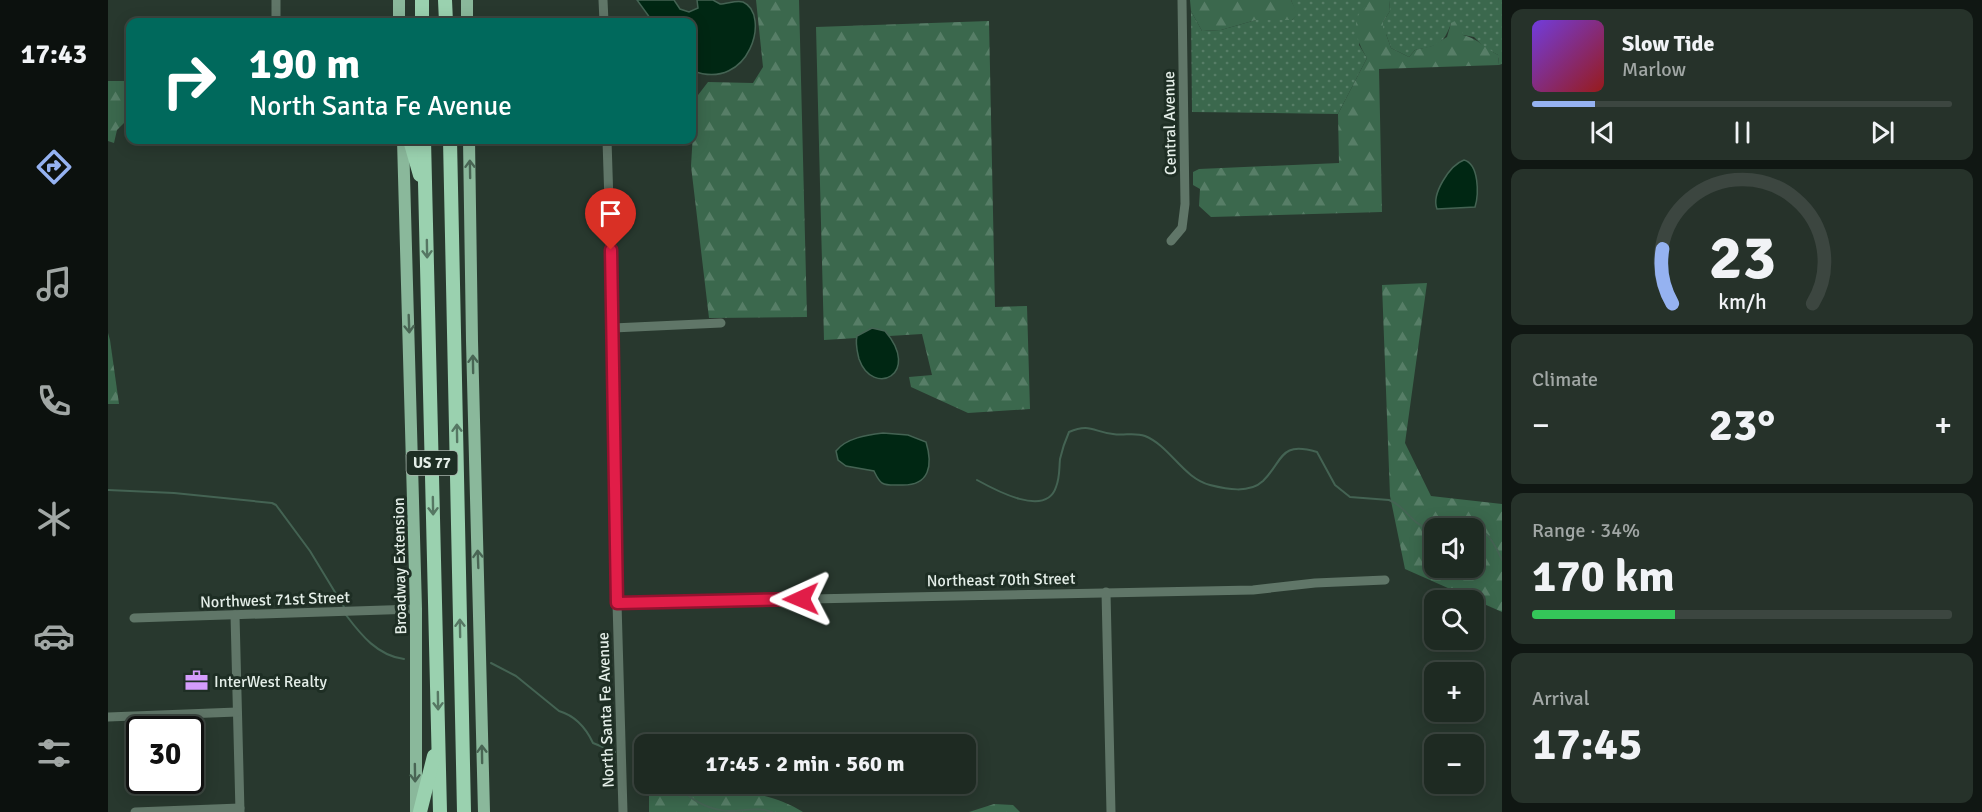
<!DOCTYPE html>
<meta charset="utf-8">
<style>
body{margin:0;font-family:Signika,sans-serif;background:#26322a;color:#f1f3f6;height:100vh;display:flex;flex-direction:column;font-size:22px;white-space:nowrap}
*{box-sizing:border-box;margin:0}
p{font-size:20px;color:#a1a7a5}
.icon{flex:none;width:33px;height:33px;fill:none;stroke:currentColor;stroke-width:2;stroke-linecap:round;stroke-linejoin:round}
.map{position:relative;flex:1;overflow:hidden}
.side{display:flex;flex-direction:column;gap:9px;padding:9px;background:#101713;width:480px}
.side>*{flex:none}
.hud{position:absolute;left:18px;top:18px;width:570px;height:126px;border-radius:12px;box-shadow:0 3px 15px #0003,0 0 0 2px #3c4640;background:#00695c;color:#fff;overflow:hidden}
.tools{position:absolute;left:1316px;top:518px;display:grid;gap:12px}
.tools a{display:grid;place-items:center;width:60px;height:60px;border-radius:12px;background:#1e2a22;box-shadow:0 3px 15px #0003,0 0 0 2px #3c4640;font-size:30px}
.speed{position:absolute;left:18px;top:716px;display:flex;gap:12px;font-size:30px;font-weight:700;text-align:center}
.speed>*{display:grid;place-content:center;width:78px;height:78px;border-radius:50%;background:#1e2a22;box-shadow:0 3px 15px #0003,0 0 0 2px #3c4640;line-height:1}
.speed .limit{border:3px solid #111;border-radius:9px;background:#fff;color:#111}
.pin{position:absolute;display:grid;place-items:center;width:51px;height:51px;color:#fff;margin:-62px -26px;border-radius:50% 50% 50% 0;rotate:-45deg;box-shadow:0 0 6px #0007}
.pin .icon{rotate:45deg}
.me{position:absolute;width:66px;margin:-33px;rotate:269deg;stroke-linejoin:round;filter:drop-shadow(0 0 4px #0008)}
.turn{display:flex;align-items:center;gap:21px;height:126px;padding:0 24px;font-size:27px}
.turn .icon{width:78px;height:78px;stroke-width:2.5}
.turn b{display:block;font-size:42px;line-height:51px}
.big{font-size:45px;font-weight:800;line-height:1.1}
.side .card{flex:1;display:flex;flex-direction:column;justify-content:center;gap:9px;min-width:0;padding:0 21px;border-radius:12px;background:#26322a}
.side .dial{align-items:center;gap:0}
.dial svg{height:156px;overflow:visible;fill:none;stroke:#3c4640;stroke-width:7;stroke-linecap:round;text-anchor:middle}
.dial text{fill:#f1f3f6;stroke:none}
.song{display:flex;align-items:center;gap:18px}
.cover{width:72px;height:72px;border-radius:9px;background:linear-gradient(135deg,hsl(260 70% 55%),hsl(0 70% 35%))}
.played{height:6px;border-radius:3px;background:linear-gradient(90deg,#95b2f1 15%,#3c4640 15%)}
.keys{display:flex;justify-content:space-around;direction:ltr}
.heat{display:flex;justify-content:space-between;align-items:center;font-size:33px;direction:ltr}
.charge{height:9px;border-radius:4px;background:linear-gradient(90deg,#34c759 34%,#3c4640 0)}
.trip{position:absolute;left:526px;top:734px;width:342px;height:60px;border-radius:12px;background:#1e2a22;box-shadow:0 3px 15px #0003,0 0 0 2px #3c4640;font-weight:800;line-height:60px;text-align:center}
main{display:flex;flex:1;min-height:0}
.tabs{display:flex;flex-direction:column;width:108px;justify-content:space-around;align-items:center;background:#0c110e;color:#a1a7a5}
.tabs .icon{width:42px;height:42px}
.tabs .on{color:#95b2f1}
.tabs b{font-size:27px;color:#f1f3f6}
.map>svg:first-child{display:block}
</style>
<main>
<nav class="tabs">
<b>17:43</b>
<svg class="icon on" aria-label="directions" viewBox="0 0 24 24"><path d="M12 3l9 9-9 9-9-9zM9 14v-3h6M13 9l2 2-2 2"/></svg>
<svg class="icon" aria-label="music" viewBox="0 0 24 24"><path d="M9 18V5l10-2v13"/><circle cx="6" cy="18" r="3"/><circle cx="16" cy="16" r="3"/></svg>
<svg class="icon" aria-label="phone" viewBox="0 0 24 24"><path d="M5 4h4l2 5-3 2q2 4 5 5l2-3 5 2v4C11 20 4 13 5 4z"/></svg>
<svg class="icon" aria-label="climate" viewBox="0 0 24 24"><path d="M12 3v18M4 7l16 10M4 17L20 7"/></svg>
<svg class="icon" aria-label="car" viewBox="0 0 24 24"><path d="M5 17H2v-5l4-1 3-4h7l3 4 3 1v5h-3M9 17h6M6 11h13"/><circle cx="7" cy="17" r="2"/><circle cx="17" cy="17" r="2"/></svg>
<svg class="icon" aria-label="filters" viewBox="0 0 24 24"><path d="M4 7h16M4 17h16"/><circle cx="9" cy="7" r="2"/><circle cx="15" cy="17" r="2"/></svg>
</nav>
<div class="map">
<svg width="1394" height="812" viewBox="0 0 1394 812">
<defs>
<pattern id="grass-dots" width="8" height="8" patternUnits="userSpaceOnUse" patternTransform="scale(1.5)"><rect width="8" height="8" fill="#3b684d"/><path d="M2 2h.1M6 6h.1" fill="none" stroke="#577e67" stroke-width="1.8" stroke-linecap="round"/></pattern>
<pattern id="forest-firs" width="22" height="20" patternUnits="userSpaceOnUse" patternTransform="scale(1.5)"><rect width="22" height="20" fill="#3b684d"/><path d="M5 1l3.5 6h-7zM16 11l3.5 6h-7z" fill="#577e67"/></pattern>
</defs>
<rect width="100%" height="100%" fill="#28382e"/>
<g fill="url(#grass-dots)">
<polygon points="1183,0 1259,0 1259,6 1251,45 1259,58 1230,114 1084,112 1083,11 1094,31 1113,30 1148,20 1184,20 1189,15"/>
<path d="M 1281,0 L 1394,0 L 1394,64 L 1391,65 L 1390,55 L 1377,48 L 1366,37 L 1355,35 L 1343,23 C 1336,45 1328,46 1307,50 L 1301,57 L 1283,48 L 1278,34 L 1275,34 L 1275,22 L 1282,11 Z"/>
</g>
<g fill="url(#forest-firs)" fill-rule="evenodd">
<polygon points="648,0 691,0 699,317 601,318 583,166 587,99 600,82 645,83 655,67"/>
<polygon points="1082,0 1183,0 1190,15 1184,20 1148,20 1113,30 1094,31 1083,11"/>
<path d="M 1259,0 L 1281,0 L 1282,11 L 1275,22 L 1275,33 L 1278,34 L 1283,48 L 1301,57 L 1307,50 L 1324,46 L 1339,37 L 1343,23 L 1351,19 L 1355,35 C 1369,38 1377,48 1390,55 L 1391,65 L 1271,69 L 1274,212 L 1103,217 L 1091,206 L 1092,189 L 1085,185 L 1085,172 L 1091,169 L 1231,163 L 1230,114 L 1259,58 C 1249,42 1240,18 1259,6 Z"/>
<polygon points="881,21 887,307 919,306 922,409 860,413 803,387 801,377 824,375 814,334 716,340 708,27"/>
<polygon points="0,81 16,81 17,122 9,130 6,143 0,141"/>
<path d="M 1319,283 L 1297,443 L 1323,496 L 1394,504 L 1394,612 L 1297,569 L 1282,496 L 1274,285 ZM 1326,528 L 1365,528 L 1365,567 L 1326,567 Z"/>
<polygon points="0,333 2,340 11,404 0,404"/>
<path d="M 541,783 L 564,783 L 566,785 C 609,788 658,789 695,812 L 541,812 Z"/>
<polygon points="886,804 905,805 912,812 861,812"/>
</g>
<g fill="#002713" stroke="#446353" stroke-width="1.5">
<path d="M 529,0 L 566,0 L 572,9 L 581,12 L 590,8 L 589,0 L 605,0 L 612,4 C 619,4 628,0 635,2 C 663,14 642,92 585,71 L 584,22 L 545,22 Z"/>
<path d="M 1356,160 C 1371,164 1371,194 1367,207 L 1329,209 C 1323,194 1342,165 1356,160 Z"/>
<path d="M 764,328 L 777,331 C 814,374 765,398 751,359 C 749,350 747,344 749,336 Z"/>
<path d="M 775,433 L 800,435 L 818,442 C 825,465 822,486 793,485 C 787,485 779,486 774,483 C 770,480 768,475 766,471 L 738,466 L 730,460 L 728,451 C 738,438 759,435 775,433 Z"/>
</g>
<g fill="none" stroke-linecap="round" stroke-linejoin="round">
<g stroke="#446353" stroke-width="2">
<path d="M 869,480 C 887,490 938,518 948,487 C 952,477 951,469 952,459 C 954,450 957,441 961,432 C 982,423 986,432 1005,434 C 1016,436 1026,432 1037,436 C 1062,446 1075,478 1102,485 C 1118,489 1141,494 1155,481 C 1176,460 1171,441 1209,452 L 1227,485 L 1242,497 L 1281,500 C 1300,507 1302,526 1326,530"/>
<polyline points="0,490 66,493 164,503 168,505 202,551 236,607"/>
<path d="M 1343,528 C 1371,517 1384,537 1394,560"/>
<path d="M 238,615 C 253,635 270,656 296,659"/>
<path d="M 383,663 L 408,676 L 451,711 C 468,716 478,728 485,743 L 507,752"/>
<polyline points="531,760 537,762"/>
<path d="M 569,783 C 581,801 604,812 627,811 C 642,810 649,807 664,812"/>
</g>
<g stroke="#607668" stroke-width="9">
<polyline points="168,0 168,22"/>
<polyline points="495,0 496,22"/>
<polyline points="499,140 505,328 509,603 515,812"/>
<polyline points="1063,241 1074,228 1077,204 1074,0"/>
<polyline points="505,328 613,323"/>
<polyline points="998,592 1003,812"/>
<polyline points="509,603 1145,590 1207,583 1277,580"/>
<polyline points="127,615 132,812"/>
<polyline points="26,618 308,609"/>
<polyline points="0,717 129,712"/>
<polyline points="27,812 132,808"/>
</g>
<g stroke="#8ab89b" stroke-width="12">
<polyline points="291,0 291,22"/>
<polyline points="359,22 359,0"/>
<polyline points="295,140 308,609 308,812"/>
<polyline points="361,140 364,341 376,812"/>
</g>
<g stroke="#9ad1af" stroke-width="14">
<polyline points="314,0 314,22"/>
<polyline points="337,0 338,22"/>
<polyline points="302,140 312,175"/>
<polyline points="316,140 332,812"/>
<polyline points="342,140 356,812"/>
<polyline points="312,812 326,756"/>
</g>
</g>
<defs><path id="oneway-shaft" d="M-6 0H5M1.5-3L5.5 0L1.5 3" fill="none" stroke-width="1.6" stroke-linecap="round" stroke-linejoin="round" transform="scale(1.5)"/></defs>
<g stroke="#496554">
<use href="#oneway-shaft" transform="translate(362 169) rotate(-91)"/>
<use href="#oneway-shaft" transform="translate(301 324) rotate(88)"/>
<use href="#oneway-shaft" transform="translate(365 364) rotate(-91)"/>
<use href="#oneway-shaft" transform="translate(370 559) rotate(-92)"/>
<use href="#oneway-shaft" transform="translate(374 754) rotate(-91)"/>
<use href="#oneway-shaft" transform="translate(307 773) rotate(89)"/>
</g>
<g stroke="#567763">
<use href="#oneway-shaft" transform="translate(319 249) rotate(89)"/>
<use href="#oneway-shaft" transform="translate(349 433) rotate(-91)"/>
<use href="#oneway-shaft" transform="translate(325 506) rotate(89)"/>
<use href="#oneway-shaft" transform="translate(352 628) rotate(-91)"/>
<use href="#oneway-shaft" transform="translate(330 701) rotate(89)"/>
</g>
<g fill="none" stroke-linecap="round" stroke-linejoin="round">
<defs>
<polyline id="route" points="503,250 509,603 693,599"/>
</defs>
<use href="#route" stroke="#92132f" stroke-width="15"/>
<use href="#route" stroke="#e11d48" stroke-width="10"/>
</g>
<defs>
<symbol id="office-bare" viewBox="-9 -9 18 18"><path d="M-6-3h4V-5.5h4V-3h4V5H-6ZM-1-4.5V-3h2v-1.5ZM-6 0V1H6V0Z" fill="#d49cfb" stroke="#1e2e24" stroke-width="2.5" paint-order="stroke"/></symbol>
</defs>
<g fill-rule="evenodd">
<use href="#office-bare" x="72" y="664" width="33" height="33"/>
</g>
<g text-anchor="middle" stroke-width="6" stroke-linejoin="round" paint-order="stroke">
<rect fill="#1e2e24" stroke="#a9b4ad" stroke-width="1.5" x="298.5" y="451" width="51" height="24" rx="4.5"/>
<g font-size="15" font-weight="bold" fill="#e4eee8">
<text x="324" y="468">US 77</text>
</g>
<g font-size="16" fill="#e4eee8" stroke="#1e2e24">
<text transform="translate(1061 123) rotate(-91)" y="6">Central Avenue</text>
<text transform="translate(291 566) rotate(-91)" y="6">Broadway Extension</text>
<text transform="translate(893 579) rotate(-1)" y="6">Northeast 70th Street</text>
<text transform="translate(167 599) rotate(-2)" y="6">Northwest 71st Street</text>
<text transform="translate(497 710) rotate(-92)" y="6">North Santa Fe Avenue</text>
</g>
<g font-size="16" fill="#e4eee8" stroke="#1e2e24" text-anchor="start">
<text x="106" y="687">InterWest Realty</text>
</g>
</g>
</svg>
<div class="tools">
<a><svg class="icon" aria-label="sound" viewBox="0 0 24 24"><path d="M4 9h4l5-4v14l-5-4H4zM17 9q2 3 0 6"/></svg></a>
<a><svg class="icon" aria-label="search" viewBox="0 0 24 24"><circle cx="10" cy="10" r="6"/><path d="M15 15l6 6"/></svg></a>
<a>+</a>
<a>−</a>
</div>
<div class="speed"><div class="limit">30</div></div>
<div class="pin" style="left:503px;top:250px;background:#d93025"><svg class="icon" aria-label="arrive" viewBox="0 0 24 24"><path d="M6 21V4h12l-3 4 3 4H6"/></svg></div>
<svg class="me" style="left:693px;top:599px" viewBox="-20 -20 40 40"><path d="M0-17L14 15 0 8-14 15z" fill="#e11d48" stroke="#fff" stroke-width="4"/></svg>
<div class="trip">17:45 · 2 min · 560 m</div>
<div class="hud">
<div class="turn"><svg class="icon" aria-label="right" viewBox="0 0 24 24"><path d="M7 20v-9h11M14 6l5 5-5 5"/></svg><div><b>190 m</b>North Santa Fe Avenue</div></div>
</div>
</div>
<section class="side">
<div class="card">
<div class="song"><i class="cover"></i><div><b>Slow Tide</b><p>Marlow</p></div></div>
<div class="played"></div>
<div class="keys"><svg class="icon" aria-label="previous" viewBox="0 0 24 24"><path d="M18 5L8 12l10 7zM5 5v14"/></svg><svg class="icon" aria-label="pause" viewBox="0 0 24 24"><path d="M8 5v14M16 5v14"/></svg><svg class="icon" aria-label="next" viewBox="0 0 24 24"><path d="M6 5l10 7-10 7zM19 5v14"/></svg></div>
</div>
<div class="card dial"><svg viewBox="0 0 100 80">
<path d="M14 69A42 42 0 1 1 86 69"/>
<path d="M14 69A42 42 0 0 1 9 41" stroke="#95b2f1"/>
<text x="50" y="56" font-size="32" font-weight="700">23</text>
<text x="50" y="72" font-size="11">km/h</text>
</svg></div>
<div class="card"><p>Climate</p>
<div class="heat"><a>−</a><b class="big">23°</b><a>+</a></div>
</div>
<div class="card"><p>Range · 34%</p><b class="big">170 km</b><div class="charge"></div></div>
<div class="card"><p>Arrival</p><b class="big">17:45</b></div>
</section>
</main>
